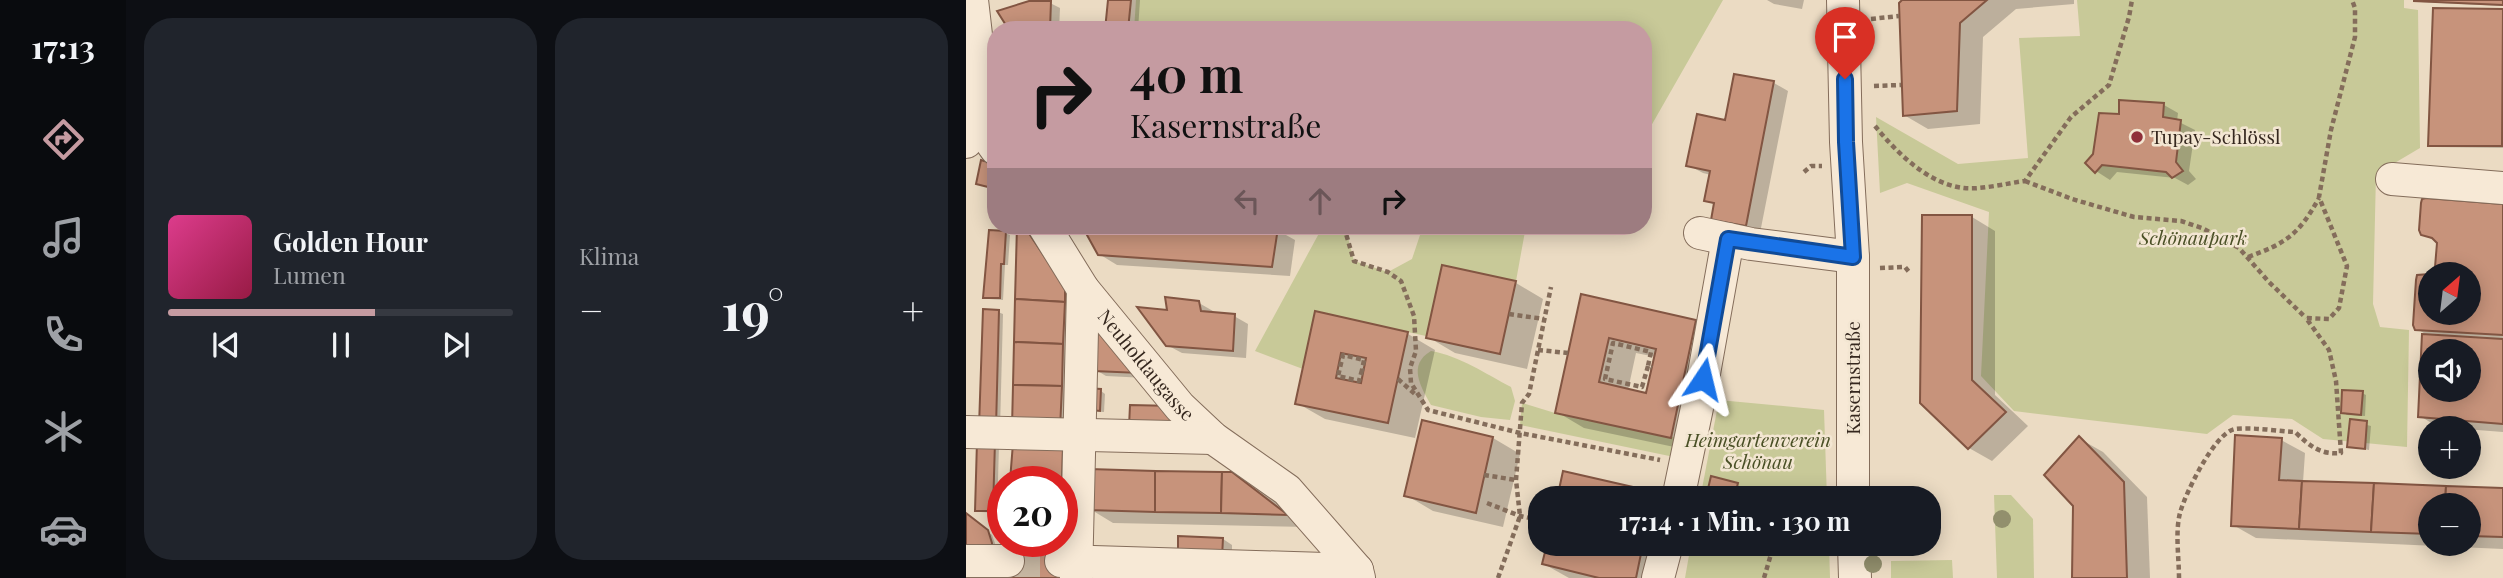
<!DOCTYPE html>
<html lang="de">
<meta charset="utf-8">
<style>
body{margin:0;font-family:"Playfair Display",serif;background:#20242c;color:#f1f3f6;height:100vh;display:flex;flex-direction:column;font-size:26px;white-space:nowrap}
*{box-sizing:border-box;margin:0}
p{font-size:23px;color:#9ea1a6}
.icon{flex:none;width:38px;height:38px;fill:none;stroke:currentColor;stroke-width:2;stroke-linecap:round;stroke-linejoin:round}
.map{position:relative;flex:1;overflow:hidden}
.details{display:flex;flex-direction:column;gap:18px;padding:18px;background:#0d0f14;width:840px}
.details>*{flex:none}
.banner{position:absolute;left:21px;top:21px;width:665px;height:214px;border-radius:28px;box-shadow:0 4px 18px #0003;background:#c59ba1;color:#111;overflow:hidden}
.needle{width:46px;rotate:28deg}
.buttons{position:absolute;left:1452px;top:262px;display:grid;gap:14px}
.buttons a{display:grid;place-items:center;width:63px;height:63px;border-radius:50%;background:#171b24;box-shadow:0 4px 18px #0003;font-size:35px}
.speed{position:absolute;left:21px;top:466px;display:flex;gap:14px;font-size:35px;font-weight:700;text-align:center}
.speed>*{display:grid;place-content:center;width:91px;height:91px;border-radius:50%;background:#171b24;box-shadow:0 4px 18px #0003;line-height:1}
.speed .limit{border:10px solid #d22;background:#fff;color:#111}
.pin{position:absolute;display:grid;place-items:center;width:60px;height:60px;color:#fff;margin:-72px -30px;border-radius:50% 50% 50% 0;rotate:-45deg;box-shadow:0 0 7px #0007}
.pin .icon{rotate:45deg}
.me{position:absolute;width:77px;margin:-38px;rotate:10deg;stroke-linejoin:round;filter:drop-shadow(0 0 5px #0008)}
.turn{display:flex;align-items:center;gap:24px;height:147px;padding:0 28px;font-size:32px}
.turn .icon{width:91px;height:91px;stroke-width:2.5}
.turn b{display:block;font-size:49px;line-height:60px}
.lanes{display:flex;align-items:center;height:66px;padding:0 28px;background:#0003;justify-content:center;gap:35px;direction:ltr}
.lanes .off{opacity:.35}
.big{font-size:52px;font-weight:700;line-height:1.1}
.details .widget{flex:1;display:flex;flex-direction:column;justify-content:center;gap:10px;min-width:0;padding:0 24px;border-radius:28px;background:#20242c}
.song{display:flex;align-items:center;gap:21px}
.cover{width:84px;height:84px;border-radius:10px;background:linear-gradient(135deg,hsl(330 70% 55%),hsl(340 70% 35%))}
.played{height:7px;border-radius:4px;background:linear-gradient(90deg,#c59ba1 60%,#363941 60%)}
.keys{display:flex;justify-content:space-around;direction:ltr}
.heat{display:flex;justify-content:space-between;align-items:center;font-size:38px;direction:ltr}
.details .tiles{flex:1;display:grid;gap:18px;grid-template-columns:repeat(2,1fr)}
.trip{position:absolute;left:562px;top:486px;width:413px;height:70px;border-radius:28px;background:#171b24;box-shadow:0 4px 18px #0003;font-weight:700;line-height:70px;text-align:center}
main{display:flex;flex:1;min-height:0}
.tab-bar{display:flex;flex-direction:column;width:126px;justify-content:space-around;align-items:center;background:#090b0e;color:#9ea1a6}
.tab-bar .icon{width:49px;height:49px}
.tab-bar .on{color:#c59ba1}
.tab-bar b{font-size:32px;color:#f1f3f6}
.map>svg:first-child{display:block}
</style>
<main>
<nav class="tab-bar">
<b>17:13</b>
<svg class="icon on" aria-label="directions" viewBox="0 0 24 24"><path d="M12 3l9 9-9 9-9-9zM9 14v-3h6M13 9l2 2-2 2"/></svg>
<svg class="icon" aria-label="music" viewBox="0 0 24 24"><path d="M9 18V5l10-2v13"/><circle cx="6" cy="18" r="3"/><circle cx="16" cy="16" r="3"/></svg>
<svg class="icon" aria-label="phone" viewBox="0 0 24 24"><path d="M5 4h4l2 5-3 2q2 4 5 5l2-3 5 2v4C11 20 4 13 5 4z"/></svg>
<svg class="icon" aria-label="climate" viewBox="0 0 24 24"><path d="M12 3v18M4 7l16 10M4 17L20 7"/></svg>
<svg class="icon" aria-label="car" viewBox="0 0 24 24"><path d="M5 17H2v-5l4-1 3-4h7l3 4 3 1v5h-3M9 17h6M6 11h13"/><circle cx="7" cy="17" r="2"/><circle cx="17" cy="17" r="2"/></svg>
</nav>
<section class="details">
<div class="tiles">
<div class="widget">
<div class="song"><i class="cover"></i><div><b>Golden Hour</b><p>Lumen</p></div></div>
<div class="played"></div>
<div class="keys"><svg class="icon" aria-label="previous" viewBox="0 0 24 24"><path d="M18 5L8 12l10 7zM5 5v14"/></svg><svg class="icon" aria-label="pause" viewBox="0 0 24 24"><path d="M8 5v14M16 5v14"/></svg><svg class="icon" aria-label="next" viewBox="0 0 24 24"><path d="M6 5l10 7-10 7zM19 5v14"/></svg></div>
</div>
<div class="widget"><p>Klima</p>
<div class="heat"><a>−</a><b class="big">19°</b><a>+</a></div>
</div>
</div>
</section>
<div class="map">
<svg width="1537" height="578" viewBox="0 0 1537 578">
<rect width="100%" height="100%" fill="#ebdbc3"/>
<g fill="#c8c998">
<polygon points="170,0 757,0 677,140 677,30 168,30"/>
<polygon points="1111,0 1438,0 1438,8 1452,10 1454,148 1410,174 1407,304 1414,327 1443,330 1441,447 1357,439 1326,419 1267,415 1241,434 1048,411 1015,376 1023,212 941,183 914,193 910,117 992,164 1062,158 1053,38 1114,36"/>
<polygon points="357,226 379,226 388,261 422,272 446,259 457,226 560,226 550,281 476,265 460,336 349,312 337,369 289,351"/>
<path d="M 465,351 C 494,356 520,374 545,387 L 549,401 L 544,420 L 515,417 L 465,405 C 455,387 441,365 465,351 Z"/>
<polygon points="753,400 858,410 861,499 734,499"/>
<polygon points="556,403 589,413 717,439 713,458 554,425"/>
<polygon points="1028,495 1045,495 1067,519 1068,578 1031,578"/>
<polygon points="725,544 863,544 864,578 719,578"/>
<polygon points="986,560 987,578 925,578 925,561"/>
</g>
<g fill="#0003" fill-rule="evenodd">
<polygon points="144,0 174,0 172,30 141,30"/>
<polygon points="801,0 838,0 836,9 808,4"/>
<polygon points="938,0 1108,0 1108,4 1050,9 1017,37 1014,124 962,129 938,115"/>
<polygon points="1450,0 1537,0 1537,6 1454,2"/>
<polygon points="84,3 94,8 93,30 45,30"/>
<polygon points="1469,10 1537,12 1537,148 1468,147 1464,145"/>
<polygon points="769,76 808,83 822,91 794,233 761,227 749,205 740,200 745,175 737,173 722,165 760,122"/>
<polygon points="1198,105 1212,113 1211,121 1229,130 1223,171 1230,179 1222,185 1209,178 1151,172 1144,180 1130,171 1155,116"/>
<polygon points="30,156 30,189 12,183"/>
<path d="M 1537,206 L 1537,432 L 1472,427 L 1454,416 L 1464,337 L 1450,328 L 1465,313 L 1503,313 L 1503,275 L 1469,272 L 1472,243 L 1457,234 ZM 1465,352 L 1503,352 L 1503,390 L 1465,390 Z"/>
<polygon points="1006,217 1029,231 1029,395 1062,426 1026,461 1003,448"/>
<polygon points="53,226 65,226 117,299 112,438 47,426"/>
<polygon points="118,226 265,226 311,230 329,240 324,276 151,265 133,254"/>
<polygon points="39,233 44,235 42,265 39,265 37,300 23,299 19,297"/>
<polygon points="550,283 577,299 561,369 489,353 462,337"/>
<path d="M 616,296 L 730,321 L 757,337 L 732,452 L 618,428 L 591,412 ZM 670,353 L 690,357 L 682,395 L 662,390 Z"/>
<polygon points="233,303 247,311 248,314 268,316 282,324 280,358 216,353 201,345 203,312"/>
<polygon points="32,312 37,314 34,429 19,429"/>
<polygon points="350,314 442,334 469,350 449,438 359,419 331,403"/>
<polygon points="130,325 180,378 140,376 130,370"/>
<polygon points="135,391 139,394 138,412 123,411"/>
<polygon points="1396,393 1400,395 1399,416 1381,415 1377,412"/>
<polygon points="1385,421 1405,426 1403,450 1383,446"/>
<polygon points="458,422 527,438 554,454 537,527 467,511 440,495"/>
<polygon points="1114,439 1137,452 1181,497 1184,578 1108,578"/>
<path d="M 1315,440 L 1339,453 L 1337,482 L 1537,489 L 1537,549 L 1290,538 L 1267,525 ZM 1465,506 L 1503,506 L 1503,544 L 1465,544 Z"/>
<polygon points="13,443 33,446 31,513 15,512 11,510"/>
<polygon points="48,445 96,446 114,457 112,578 44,578 45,541 96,541 96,481 47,481"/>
<polygon points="265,473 289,487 342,527 147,523 124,509"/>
<polygon points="771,485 776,488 773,499 760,499"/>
<polygon points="688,493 698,499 593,499"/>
<polygon points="0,515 26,535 30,546 0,558"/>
<polygon points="257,539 266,545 266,563 214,556"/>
<polygon points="583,544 708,544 700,578 603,578 578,564"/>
</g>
<g fill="#c7937b" stroke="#825542" stroke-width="2" fill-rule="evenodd">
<polygon points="142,0 165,0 162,30 139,30"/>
<polygon points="936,0 1021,0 994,23 991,111 937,116 933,3"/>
<polygon points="1537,0 1537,5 1448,1 1448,0"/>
<polygon points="63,1 85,1 84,30 43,30 31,11"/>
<polygon points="1467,8 1537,9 1536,146 1462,146"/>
<polygon points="768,74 808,81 780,226 745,220 748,203 738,201 744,171 720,166 731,114 759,120"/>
<polygon points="1153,100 1198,103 1197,117 1215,120 1210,162 1217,171 1206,178 1200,172 1136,165 1129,173 1119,163 1127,154 1133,113 1153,114"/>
<polygon points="22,146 30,159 26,188 10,184 15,160 18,161"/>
<path d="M 1460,198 L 1537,204 L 1537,335 L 1449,330 L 1447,325 L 1450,280 L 1451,275 L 1464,274 L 1469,267 L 1471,243 L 1466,238 L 1455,235 L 1453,230 L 1455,203 L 1456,199 ZM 1465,275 L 1503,275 L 1503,313 L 1465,313 Z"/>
<polygon points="956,215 1006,215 1006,380 1040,412 1002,449 954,403"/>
<polygon points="51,226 58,226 99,287 99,302 49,299"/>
<polygon points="116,226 281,226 312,228 306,267 132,255"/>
<polygon points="23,230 40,231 38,264 35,264 34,298 17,298"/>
<polygon points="476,265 550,281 534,354 460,338"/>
<path d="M 615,294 L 730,320 L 705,438 L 589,413 ZM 643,338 L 690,349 L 680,393 L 633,382 Z"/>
<polygon points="199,297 233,301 235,311 269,314 267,351 200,346 171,307 201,310"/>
<polygon points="49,299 99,302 97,344 48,342"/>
<polygon points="17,309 33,310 30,428 13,427"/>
<path d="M 349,311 L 442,332 L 422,423 L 329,404 ZM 375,353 L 400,358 L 395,383 L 370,378 Z"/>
<polygon points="128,324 173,373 128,371"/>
<path d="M 1456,334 L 1537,339 L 1537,424 L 1452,417 ZM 1465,352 L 1503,352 L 1503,390 L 1465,390 Z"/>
<polygon points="48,342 97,344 96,386 47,385"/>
<polygon points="47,385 96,386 94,429 46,427"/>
<polygon points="118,388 135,389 134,411 117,409"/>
<polygon points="1376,390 1397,391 1395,415 1375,413"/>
<polygon points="164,405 208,406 208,429 163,427"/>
<polygon points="1384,419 1401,421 1399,449 1381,447"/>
<polygon points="456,420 527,437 510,513 438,496"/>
<polygon points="1269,435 1316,438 1313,480 1336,481 1333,529 1265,526"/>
<polygon points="1113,436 1158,482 1161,578 1106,578 1107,506 1078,475"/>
<polygon points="11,441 29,441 27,511 9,511"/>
<polygon points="47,443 97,445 96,481 44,481"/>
<polygon points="123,469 189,471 189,512 122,510"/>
<polygon points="189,471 256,472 255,513 189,512"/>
<polygon points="597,471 689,492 687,499 591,499"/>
<polygon points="256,472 266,472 322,515 255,513"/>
<polygon points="745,476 772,483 768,499 759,499 741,493"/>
<polygon points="1336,481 1408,483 1405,532 1333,529"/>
<polygon points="1408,483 1480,486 1479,506 1465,506 1465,534 1405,532"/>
<polygon points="1480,486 1537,488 1537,537 1503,536 1503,506 1479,506"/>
<polygon points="0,513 22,530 26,543 25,557 0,556"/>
<polygon points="212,536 257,538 256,558 212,557"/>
<polygon points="42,541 95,541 95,578 41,578"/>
<polygon points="581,544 677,544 670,578 633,578 576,564"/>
</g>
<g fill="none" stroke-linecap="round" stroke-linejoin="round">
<polyline stroke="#c7b7a2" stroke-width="32" stroke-dasharray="32 16" stroke-linecap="butt" points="42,561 95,561"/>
<defs>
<g id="minor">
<polyline points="877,0 880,142 887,257 887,499"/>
<polyline points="5,114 30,149"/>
<polyline points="0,142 13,61 6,0"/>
<polyline points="1426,179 1537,188"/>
<path id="s1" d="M 78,226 L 117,289 L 214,407 L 247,438 L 321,490 L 391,570 L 393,578"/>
<polyline points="734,233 785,244 887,257"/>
<polyline points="0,432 247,438"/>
<polyline points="712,499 737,379 762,239"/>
<polyline points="888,544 889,578"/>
<polyline points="0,561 42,561"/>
<polyline points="95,561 391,570"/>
<polyline points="110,578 117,289"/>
<polyline points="692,578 701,544"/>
</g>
</defs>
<use href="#minor" stroke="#846d5b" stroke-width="34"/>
<g stroke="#846d5b" stroke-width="4.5" stroke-dasharray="5 3.5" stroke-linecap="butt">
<polyline points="905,19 933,16"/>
<polyline points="908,86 935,85"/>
<path d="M 909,126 C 931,153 962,184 998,188 C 1015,190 1042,183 1059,181 L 1105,117 L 1143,85 L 1163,17 L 1166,0"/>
<polyline points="838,172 845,166 856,166"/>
<polyline points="1059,181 1106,199 1168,217 1215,221 1236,228 1273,248 1303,282 1340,318"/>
<polyline points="378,227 388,261 422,272 435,281 448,316 450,351 444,368 445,383 462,410 554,433 694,460"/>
<path d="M 1282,257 C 1321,243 1333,234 1353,198"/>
<polyline points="914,268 939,267 943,272"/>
<polyline points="543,314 578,319"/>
<polyline points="572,350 602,353"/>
<polyline points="682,366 676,387 639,379 647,343 685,352 682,366 686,368"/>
<polyline points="396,370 393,381 372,376 377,355 398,360 396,370 398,371"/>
<polyline points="432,379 450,395"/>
<polyline points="518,475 550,480"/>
<polyline points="521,503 554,516 574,520"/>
<polyline points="532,578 554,516 550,480 556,403 563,394 585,287"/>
<polyline points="798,578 808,544"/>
<path d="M 1213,578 C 1213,558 1209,532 1214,513 C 1219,494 1249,432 1269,429 C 1288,427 1310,431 1329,432 C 1344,446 1354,455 1375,453 L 1370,381 L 1363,350 L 1340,318 L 1363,319 L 1373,308 L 1381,266 L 1353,197 L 1365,130 L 1389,37 L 1389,8 L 1386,0"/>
</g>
<use href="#minor" stroke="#f7e9d6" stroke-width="32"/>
</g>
<g fill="#928f6d">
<circle cx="1036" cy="519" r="9"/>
<circle cx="907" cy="564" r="9"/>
</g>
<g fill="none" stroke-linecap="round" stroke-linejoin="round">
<defs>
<polyline id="route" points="737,379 762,239 887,257 880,142 879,79"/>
</defs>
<use href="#route" stroke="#114b97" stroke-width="18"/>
<use href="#route" stroke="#1a73e8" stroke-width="12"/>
</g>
<circle fill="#902f39" stroke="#f3e6d2" stroke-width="2.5" cx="1171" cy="137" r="7"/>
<g text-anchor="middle" stroke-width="5" stroke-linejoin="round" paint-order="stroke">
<g font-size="19" fill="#35271e" stroke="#f3e6d2" text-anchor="start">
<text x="1185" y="144">Tupay-Schlössl</text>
</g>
<g font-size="19" font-style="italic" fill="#4a5026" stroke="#f3e6d2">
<text x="1227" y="245">Schönaupark</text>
<text x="792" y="447">Heimgartenverein<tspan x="792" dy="22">Schönau</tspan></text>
</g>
<g font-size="19" fill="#35271e" stroke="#f3e6d2">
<text dy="7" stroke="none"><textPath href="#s1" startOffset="173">Neuholdaugasse</textPath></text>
<text transform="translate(887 378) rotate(-90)" y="7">Kasernstraße</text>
</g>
</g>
</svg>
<div class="buttons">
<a><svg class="needle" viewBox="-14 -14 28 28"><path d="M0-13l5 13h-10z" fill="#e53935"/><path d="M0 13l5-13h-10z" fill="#9ea1a6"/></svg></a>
<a><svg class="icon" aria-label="sound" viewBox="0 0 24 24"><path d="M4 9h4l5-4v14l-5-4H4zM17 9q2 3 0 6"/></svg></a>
<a>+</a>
<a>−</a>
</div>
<div class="speed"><div class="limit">20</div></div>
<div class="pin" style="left:879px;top:79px;background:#d93025"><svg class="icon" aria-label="arrive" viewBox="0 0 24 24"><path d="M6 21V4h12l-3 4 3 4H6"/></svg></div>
<svg class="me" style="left:737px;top:379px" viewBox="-20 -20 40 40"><path d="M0-17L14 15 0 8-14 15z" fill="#1a73e8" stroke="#fff" stroke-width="4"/></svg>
<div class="trip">17:14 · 1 Min. · 130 m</div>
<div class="banner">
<div class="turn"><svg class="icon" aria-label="right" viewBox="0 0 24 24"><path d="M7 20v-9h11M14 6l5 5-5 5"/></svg><div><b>40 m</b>Kasernstraße</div></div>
<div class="lanes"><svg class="icon off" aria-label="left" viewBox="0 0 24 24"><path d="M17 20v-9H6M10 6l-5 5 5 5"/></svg><svg class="icon off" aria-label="ahead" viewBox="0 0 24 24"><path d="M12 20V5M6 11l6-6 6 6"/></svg><svg class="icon" aria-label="right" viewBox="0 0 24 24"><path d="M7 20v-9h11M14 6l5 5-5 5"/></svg></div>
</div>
</div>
</main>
